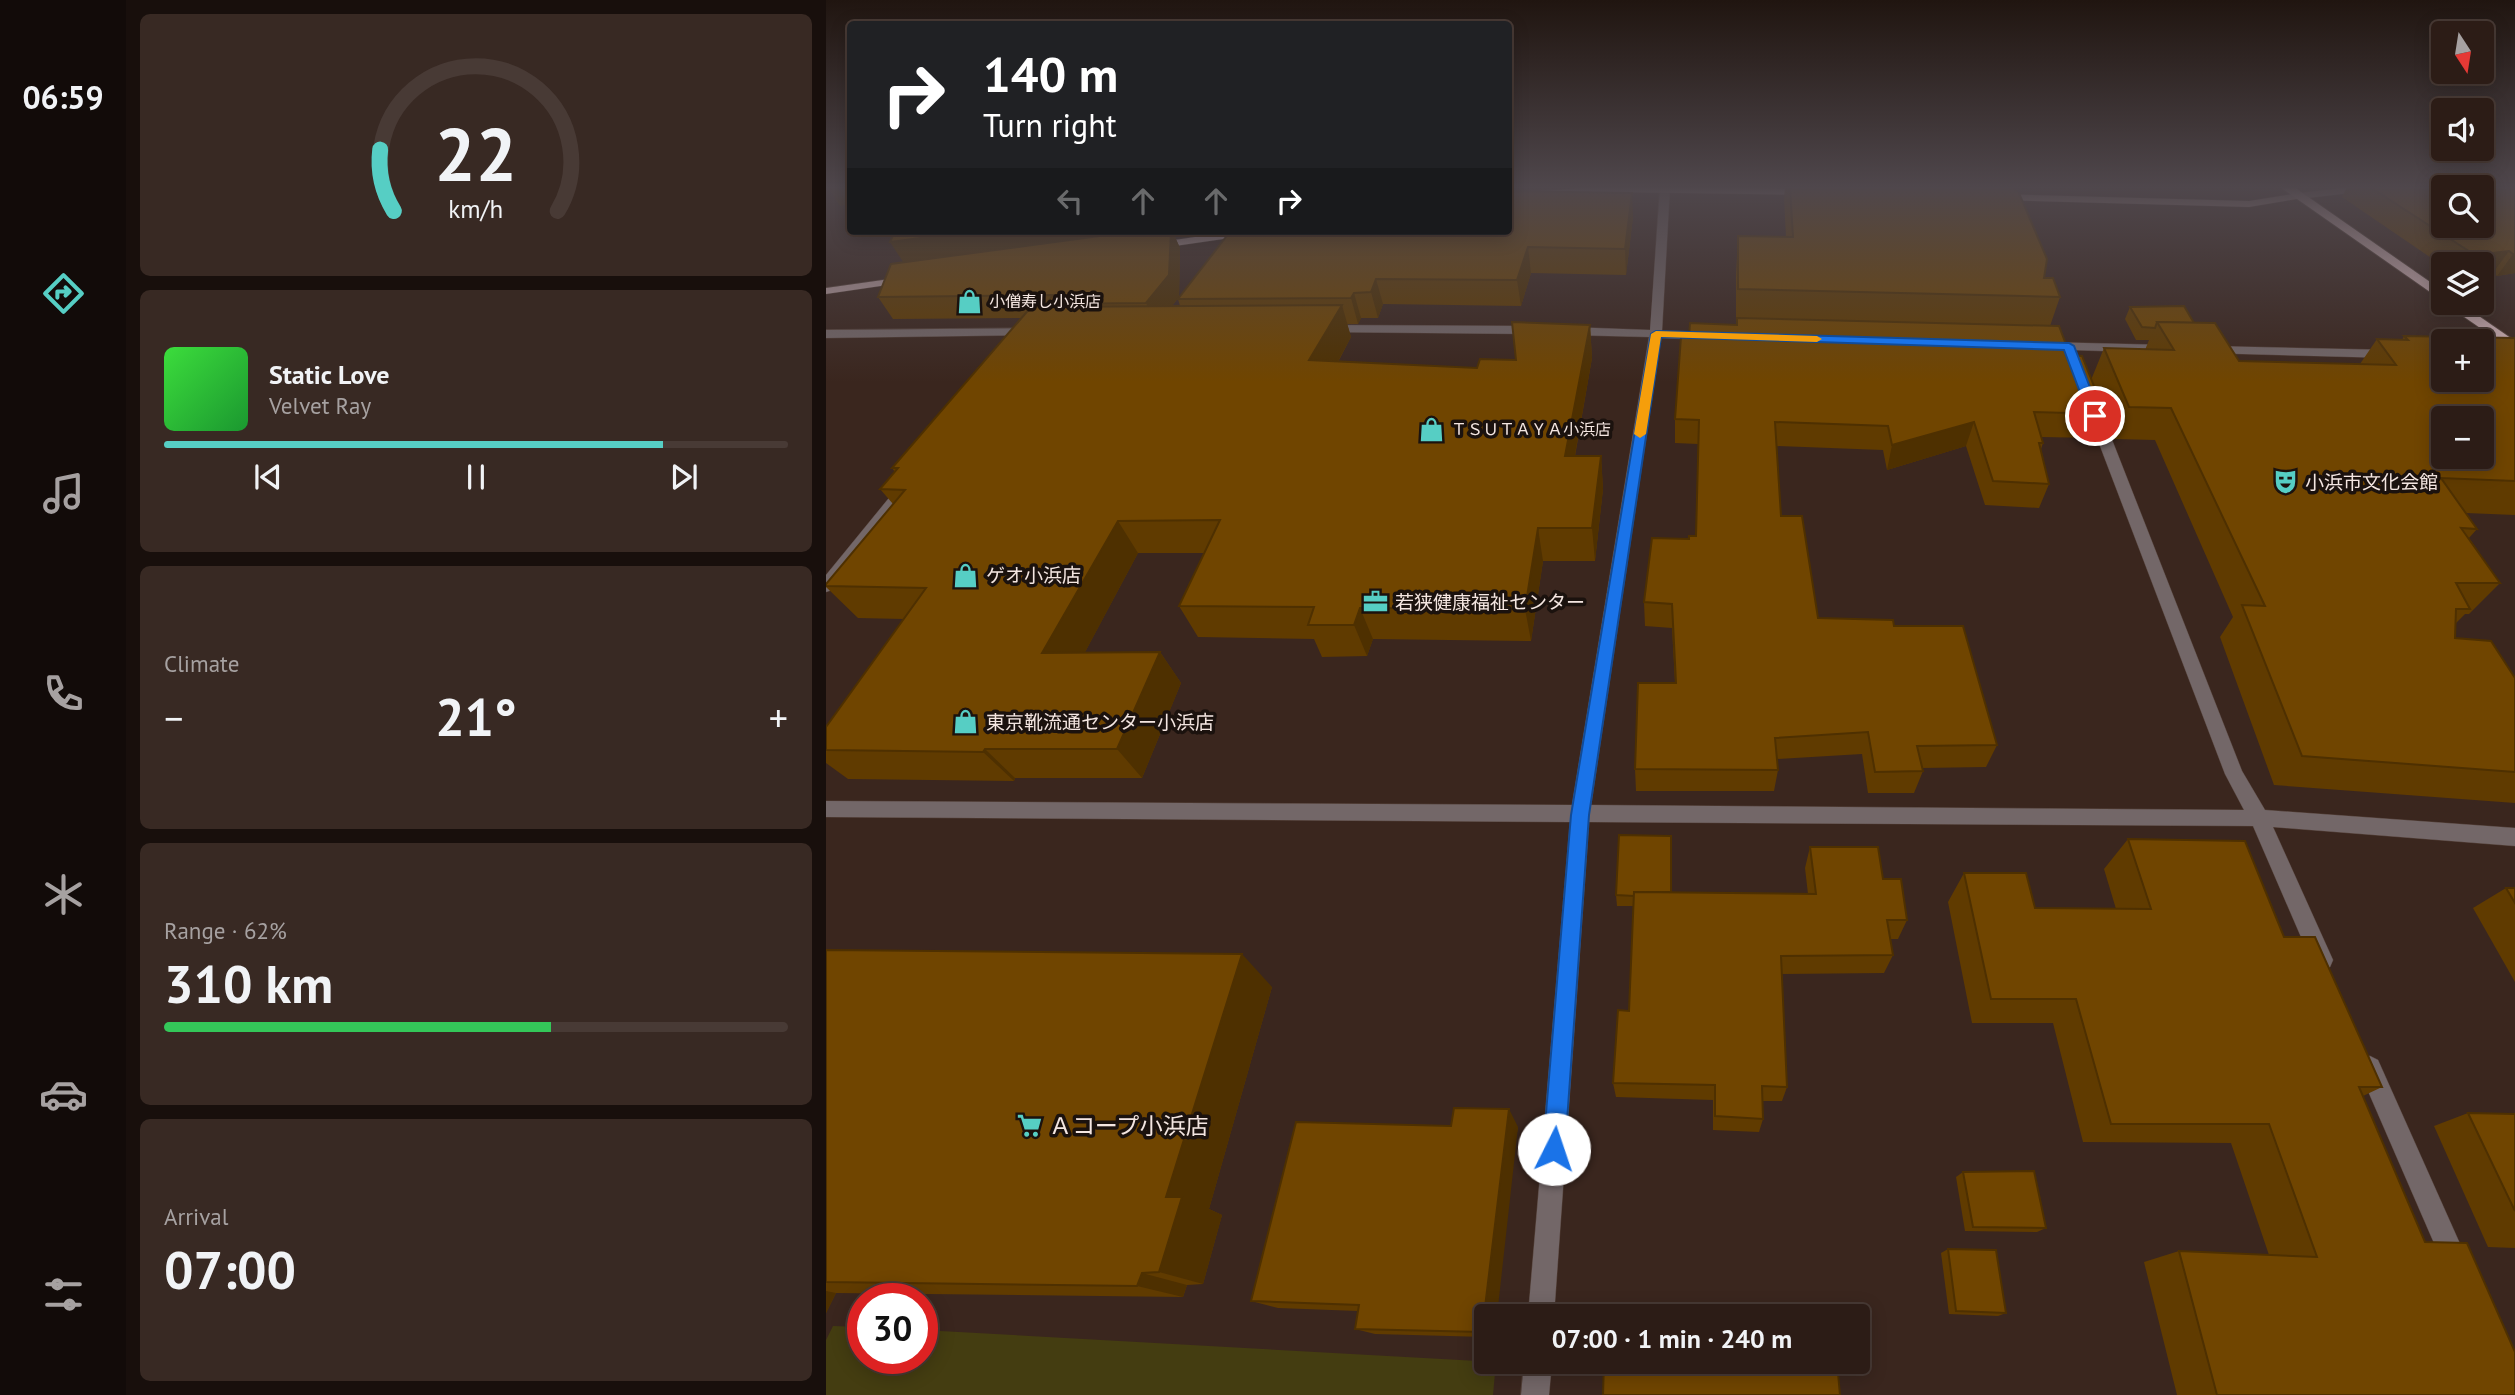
<!DOCTYPE html>
<meta charset="utf-8">
<style>
body{margin:0;font-family:"PT Sans","Noto Sans JP",sans-serif;background:#382923;color:#f1f3f6;height:100vh;display:flex;flex-direction:column;font-size:26px;white-space:nowrap}
*{box-sizing:border-box;margin:0}
p{font-size:23px;color:#a6a1a1}
.icon{flex:none;width:38px;height:38px;fill:none;stroke:currentColor;stroke-width:2;stroke-linecap:round;stroke-linejoin:round}
.map{position:relative;flex:1;overflow:hidden}
.panel{display:flex;flex-direction:column;gap:14px;padding:14px;background:#180f0c;width:700px}
.panel>*{flex:none}
.hud{position:absolute;left:21px;top:21px;width:665px;height:214px;border-radius:7px;box-shadow:0 4px 18px #0003,0 0 0 2px #483a35;background:#202124;color:#fff;overflow:hidden}
.needle{width:46px;rotate:168deg}
.tools{position:absolute;left:1605px;top:21px;display:grid;gap:14px}
.tools a{display:grid;place-items:center;width:63px;height:63px;border-radius:7px;background:#2c1c16;box-shadow:0 4px 18px #0003,0 0 0 2px #483a35;font-size:35px}
.speed{position:absolute;left:21px;top:1283px;display:flex;gap:14px;font-size:35px;font-weight:700;text-align:center}
.speed>*{display:grid;place-content:center;width:91px;height:91px;border-radius:50%;background:#2c1c16;box-shadow:0 4px 18px #0003,0 0 0 2px #483a35;line-height:1}
.speed .limit{border:10px solid #d22;background:#fff;color:#111}
.pin{position:absolute;display:grid;place-items:center;width:60px;height:60px;color:#fff;margin:-30px;border:4px solid #fff;border-radius:50%;box-shadow:0 2px 7px #0007}
.me{position:absolute;width:77px;margin:-38px;rotate:4deg;stroke-linejoin:round;filter:drop-shadow(0 0 5px #0008)}
.turn{display:flex;align-items:center;gap:24px;height:147px;padding:0 21px;font-size:32px}
.turn .icon{width:91px;height:91px;stroke-width:2.5}
.turn b{display:block;font-size:49px;line-height:60px}
.lanes{display:flex;align-items:center;height:66px;padding:0 21px;background:#0003;justify-content:center;gap:35px;direction:ltr}
.lanes .off{opacity:.35}
.big{font-size:52px;font-weight:800;line-height:1.1}
.panel .tile{flex:1;display:flex;flex-direction:column;justify-content:center;gap:10px;min-width:0;padding:0 24px;border-radius:10px;background:#382923}
.panel .dial{align-items:center;gap:0}
.dial svg{height:182px;overflow:visible;fill:none;stroke:#483a35;stroke-width:7;stroke-linecap:round;text-anchor:middle}
.dial text{fill:#f1f3f6;stroke:none}
.song{display:flex;align-items:center;gap:21px}
.cover{width:84px;height:84px;border-radius:10px;background:linear-gradient(135deg,hsl(120 70% 55%),hsl(130 70% 35%))}
.played{height:7px;border-radius:4px;background:linear-gradient(90deg,#56cec4 80%,#483a35 80%)}
.keys{display:flex;justify-content:space-around;direction:ltr}
.heat{display:flex;justify-content:space-between;align-items:center;font-size:38px;direction:ltr}
.charge{height:10px;border-radius:5px;background:linear-gradient(90deg,#34c759 62%,#483a35 0)}
.trip{position:absolute;left:648px;top:1304px;width:396px;height:70px;border-radius:7px;background:#2c1c16;box-shadow:0 4px 18px #0003,0 0 0 2px #483a35;font-weight:800;line-height:70px;text-align:center}
main{display:flex;flex:1;min-height:0}
.tab-bar{display:flex;flex-direction:column;width:126px;justify-content:space-around;align-items:center;background:#120b09;color:#a6a1a1}
.tab-bar .icon{width:49px;height:49px}
.tab-bar .current{color:#56cec4}
.tab-bar b{font-size:32px;color:#f1f3f6}
.map>svg:first-child{display:block}
</style>
<main>
<nav class="tab-bar">
<b>06:59</b>
<svg class="icon current" aria-label="directions" viewBox="0 0 24 24"><path d="M12 3l9 9-9 9-9-9zM9 14v-3h6M13 9l2 2-2 2"/></svg>
<svg class="icon" aria-label="music" viewBox="0 0 24 24"><path d="M9 18V5l10-2v13"/><circle cx="6" cy="18" r="3"/><circle cx="16" cy="16" r="3"/></svg>
<svg class="icon" aria-label="phone" viewBox="0 0 24 24"><path d="M5 4h4l2 5-3 2q2 4 5 5l2-3 5 2v4C11 20 4 13 5 4z"/></svg>
<svg class="icon" aria-label="climate" viewBox="0 0 24 24"><path d="M12 3v18M4 7l16 10M4 17L20 7"/></svg>
<svg class="icon" aria-label="car" viewBox="0 0 24 24"><path d="M5 17H2v-5l4-1 3-4h7l3 4 3 1v5h-3M9 17h6M6 11h13"/><circle cx="7" cy="17" r="2"/><circle cx="17" cy="17" r="2"/></svg>
<svg class="icon" aria-label="filters" viewBox="0 0 24 24"><path d="M4 7h16M4 17h16"/><circle cx="9" cy="7" r="2"/><circle cx="15" cy="17" r="2"/></svg>
</nav>
<section class="panel">
<div class="tile dial"><svg viewBox="0 0 100 80">
<path d="M14 69A42 42 0 1 1 86 69"/>
<path d="M14 69A42 42 0 0 1 8 42" stroke="#56cec4"/>
<text x="50" y="56" font-size="32" font-weight="700">22</text>
<text x="50" y="72" font-size="11">km/h</text>
</svg></div>
<div class="tile">
<div class="song"><i class="cover"></i><div><b>Static Love</b><p>Velvet Ray</p></div></div>
<div class="played"></div>
<div class="keys"><svg class="icon" aria-label="previous" viewBox="0 0 24 24"><path d="M18 5L8 12l10 7zM5 5v14"/></svg><svg class="icon" aria-label="pause" viewBox="0 0 24 24"><path d="M8 5v14M16 5v14"/></svg><svg class="icon" aria-label="next" viewBox="0 0 24 24"><path d="M6 5l10 7-10 7zM19 5v14"/></svg></div>
</div>
<div class="tile"><p>Climate</p>
<div class="heat"><a>−</a><b class="big">21°</b><a>+</a></div>
</div>
<div class="tile"><p>Range · 62%</p><b class="big">310 km</b><div class="charge"></div></div>
<div class="tile"><p>Arrival</p><b class="big">07:00</b></div>
</section>
<div class="map">
<svg width="1689" height="1395" viewBox="0 0 1689 1395">
<rect width="100%" height="100%" fill="#3a261e"/>
<polygon fill="#443d11" points="7,1326 37,1327 37,1358 96,1358 96,1330 670,1362 667,1395 0,1395 0,1340"/>
<g fill="none" stroke-linecap="round" stroke-linejoin="round">
<defs>
<g id="street">
<polygon points="834,187 844,187 836,331 886,332 892,336 886,340 835,338 765,805 1418,810 1399,774 1258,404 1265,400 1272,404 1416,771 1439,810 1689,828 1689,846 1447,827 1507,960 1504,967 1496,970 1488,967 1427,826 763,822 728,1316 702,1316 744,822 0,817 0,801 746,805 823,337 742,335 736,331 742,327 824,330"/>
<polygon points="501,325 711,326 717,330 711,334 497,332 497,326"/>
<polygon points="207,328 213,332 211,335 0,338 0,330"/>
<polygon points="1218,342 1341,345 1347,349 1341,353 1214,349 1212,346"/>
<polygon points="1383,346 1565,350 1571,354 1565,358 1379,353 1377,350"/>
<polygon points="81,480 88,485 86,488 6,590 0,592 0,575 76,482"/>
<polygon points="1544,1056 1552,1060 1639,1255 1643,1264 1639,1273 1630,1277 1621,1273 1532,1068 1536,1060"/>
<polygon points="698,1362 726,1362 723,1395 695,1395"/>
</g>
<polygon id="secondary" points="1525,187 1555,187 1550,190 1473,199 1468,196 1473,193"/>
<g id="primary">
<polygon points="774,187 981,189 986,192 981,195 788,192 682,199 682,193"/>
<polygon points="1473,193 1478,196 1477,198 1423,207 1173,200 1168,197 1173,194 1423,201"/>
<polygon points="410,231 437,231 432,234 328,249 323,246 328,243"/>
<polygon points="78,277 82,278 82,282 0,294 0,288"/>
</g>
<g id="highway">
<polygon points="1454,187 1468,187 1617,291 1617,301"/>
<polygon points="1618,303 1634,303 1689,341 1689,352"/>
</g>
</defs>
<use href="#street" stroke="#544139" stroke-width="1"/>
<use href="#secondary" stroke="#544139" stroke-width="1"/>
<use href="#primary" stroke="#544139" stroke-width="1"/>
<use href="#highway" stroke="#544139" stroke-width="2"/>
<use href="#street" fill="#736768" fill-rule="evenodd"/>
<use href="#secondary" fill="#9b8889" fill-rule="evenodd"/>
<use href="#primary" fill="#baa1a3" fill-rule="evenodd"/>
<use href="#highway" fill="#d6b8bb" fill-rule="evenodd"/>
</g>
<g fill="#603b00">
<polygon points="958,187 1186,187 1218,278 1234,297 1224,326 1244,355 1265,380 1278,348 1319,350 1323,340 1310,340 1299,319 1304,307 1368,323 1413,361 1534,364 1551,339 1576,340 1578,336 1689,338 1689,515 1640,513 1651,529 1643,538 1674,583 1643,614 1639,614 1629,624 1629,638 1689,678 1689,803 1448,785 1394,637 1407,617 1329,440 1288,439 1279,415 1269,438 1215,437 1217,443 1215,449 1223,484 1213,508 1159,505 1140,446 1061,470 1057,450 950,446 955,516 992,618 1068,626 1171,745 1160,767 1096,768 1097,771 1088,793 1042,793 1036,754 951,759 952,770 948,791 810,791 809,769 849,683 846,628 819,626 818,602 863,539 870,536 872,444 849,443 849,419 863,338 910,325 910,276 912,236 960,237 958,198 959,188"/>
<polygon points="1521,187 1689,187 1689,273 1671,276 1667,273 1656,274 1656,264 1617,264 1617,266 1516,197"/>
<polygon points="807,217 800,275 705,273 695,306 557,304 552,318 535,318 532,324 521,324 525,337 512,362 651,368 690,360 764,325 766,358 749,456 775,456 777,489 769,561 717,561 705,641 547,639 541,656 496,657 488,639 372,637 353,606 378,553 312,553 259,652 334,652 355,683 316,778 189,778 188,781 22,779 0,763 0,727 78,619 32,618 0,587 0,584 67,504 54,489 69,472 66,468 195,318 67,319 52,297 77,262 354,236 349,237 354,248 353,297 346,306 354,306 352,299 534,234"/>
<polygon points="1302,839 1458,937 1556,1087 1537,1096 1599,1242 1689,1395 1351,1395 1318,1262 1353,1251 1443,1255 1405,1143 1257,1142 1227,1023 1146,1023 1122,902 1138,873 1209,908 1290,909 1278,869"/>
<polygon points="984,847 1057,879 1081,920 1072,939 1064,939 1067,955 1058,973 956,974 961,1087 956,1101 936,1101 937,1119 933,1132 887,1130 887,1100 790,1097 787,1083 803,1011 808,906 791,906 790,895 845,893 982,894 979,868"/>
<polygon points="1680,888 1689,888 1689,982 1647,908"/>
<polygon points="0,950 446,987 383,1209 396,1215 377,1284 361,1285 357,1297 10,1293 0,1313"/>
<polygon points="1642,1113 1689,1114 1689,1248 1662,1247 1608,1126"/>
<polygon points="625,1126 692,1127 660,1316 660,1337 549,1334 529,1329 532,1311 452,1308 425,1301"/>
<polygon points="1137,1172 1220,1228 1211,1232 1139,1231 1130,1177"/>
<polygon points="1122,1249 1180,1313 1172,1316 1123,1314 1115,1253"/>
</g>
<g fill="#4e3000">
<polygon points="2,187 24,187 24,204 14,206"/>
<polygon points="806,193 807,217 800,275 799,249"/>
<polygon points="148,231 354,231 354,236 349,237 354,248 353,297 331,325 320,303 85,274 64,242"/>
<polygon points="702,247 705,273 695,306 691,280"/>
<polygon points="1683,251 1667,273 1656,274 1656,264 1642,264 1649,255"/>
<polygon points="1687,254 1689,254 1689,273 1671,276"/>
<polygon points="550,279 557,304 552,318 545,292"/>
<polygon points="528,293 535,318 532,324 525,298"/>
<polygon points="516,305 525,337 495,393 483,360"/>
<polygon points="764,325 766,358 743,488 739,456"/>
<polygon points="1148,422 1140,446 1061,470 1066,445"/>
<polygon points="775,456 777,489 769,561 766,528"/>
<polygon points="292,521 312,553 242,684 216,653"/>
<polygon points="712,528 717,561 705,641 699,609"/>
<polygon points="534,608 547,639 541,656 528,625"/>
<polygon points="334,652 355,683 316,778 291,749"/>
<polygon points="159,749 189,778 188,781 157,752"/>
<polygon points="416,954 446,987 383,1209 396,1215 377,1284 333,1272 340,1197"/>
<polygon points="683,1109 692,1127 671,1316 660,1316 660,1333 656,1332"/>
<polygon points="316,1273 361,1285 357,1297 311,1286"/>
<polygon points="0,1291 10,1293 0,1313"/>
</g>
<g fill="#704500" stroke="#4e3000" stroke-width="2" fill-rule="evenodd">
<polygon points="964,187 1186,187 1193,193 1221,259 1218,278 1227,278 1234,297 912,289 912,236 967,237"/>
<path d="M 1544,187 L 1689,187 L 1689,254 L 1687,254 L 1683,251 L 1649,255 ZM 1617,187 L 1656,187 L 1656,226 L 1617,226 Z"/>
<polygon points="682,191 806,193 799,249 702,247 691,280 550,279 545,292 528,293 525,298 352,299 403,233 414,234 416,231 459,231 534,234 535,231 682,231"/>
<polygon points="69,231 148,231 64,242"/>
<polygon points="311,231 345,231 343,275 320,303 220,304 227,295 52,297 65,264"/>
<polygon points="516,305 483,360 651,368 654,359 690,360 686,322 764,325 739,456 775,456 766,528 712,528 699,609 534,608 528,625 482,625 488,607 353,606 394,520 292,521 216,653 334,652 291,749 159,749 157,752 0,750 0,727 100,588 0,586 0,584 79,490 54,489 72,468 66,468 205,307"/>
<polygon points="1358,306 1368,323 1331,322 1329,328 1316,327 1304,307"/>
<polygon points="911,318 1233,326 1244,355 1256,356 1279,414 1208,412 1217,443 1213,443 1223,484 1167,481 1148,422 1066,445 1062,426 949,422 955,516 976,516 992,618 1067,620 1068,626 1137,626 1171,745 1091,746 1097,771 1049,772 1042,732 949,738 952,770 809,769 812,683 850,683 846,604 818,602 826,538 863,539 863,536 870,536 873,420 849,419 855,337 863,338 864,323 911,325"/>
<path d="M 1331,322 L 1389,323 L 1413,361 L 1570,365 L 1551,339 L 1582,340 L 1578,336 L 1689,338 L 1689,481 L 1615,478 L 1651,529 L 1635,528 L 1674,583 L 1630,583 L 1644,609 L 1630,609 L 1629,638 L 1665,641 L 1689,678 L 1689,772 L 1476,756 L 1416,605 L 1439,606 L 1345,408 L 1303,407 L 1278,348 L 1348,350 ZM 1617,341 L 1656,341 L 1656,380 L 1617,380 ZM 1617,418 L 1656,418 L 1656,457 L 1617,457 Z"/>
<polygon points="793,835 845,836 845,892 808,892 808,896 790,895"/>
<polygon points="1302,839 1419,841 1458,937 1489,937 1556,1087 1533,1087 1599,1242 1641,1243 1689,1352 1689,1395 1391,1395 1353,1251 1491,1257 1443,1124 1285,1124 1250,999 1165,999 1138,873 1200,873 1209,908 1325,909"/>
<polygon points="984,847 1052,847 1057,879 1075,879 1081,920 1061,920 1067,955 955,956 961,1087 936,1086 937,1119 889,1116 889,1085 787,1083 792,1010 803,1011 808,892 990,894"/>
<polygon points="1680,888 1689,888 1689,903"/>
<polygon points="0,950 416,954 340,1197 356,1197 333,1272 316,1273 311,1286 0,1282"/>
<polygon points="628,1108 683,1109 656,1332 529,1329 533,1305 425,1301 470,1122 625,1126"/>
<polygon points="1642,1113 1689,1114 1689,1211"/>
<polygon points="1208,1171 1220,1228 1147,1227 1137,1172"/>
<polygon points="1122,1249 1170,1250 1180,1313 1130,1311"/>
<polygon points="778,1362 1011,1362 1014,1395 777,1395"/>
</g>
<linearGradient id="sky" x2="0" y2="1"><stop stop-color="#201510"/><stop offset="0.49" stop-color="#4f474c"/><stop offset="1" stop-color="#4f474c" stop-opacity="0"/></linearGradient>
<rect width="1689" height="382" fill="url(#sky)"/>
<polygon fill="#1a73e8" stroke="#114b97" stroke-width="2" points="830,331 1243,343 1248,346 1275,416 1269,419 1263,416 1238,350 835,337 763,815 739,1149 736,1157 728,1160 721,1157 717,1149 745,815 825,334"/>
<polygon fill="#f59e0b" points="830,331 991,336 996,339 991,342 835,337 820,434 814,438 808,434 825,334"/>
<defs>
<symbol id="shop-bare" viewBox="-9 -9 18 18"><path d="M-5-2.5h2.3a2.7 3.5 0 0 1 5.4 0H5L5.5 6h-11ZM-1.5-2.5h3a1.5 2.3 0 0 0-3 0Z" fill="#56cec4" stroke="#1b120e" stroke-width="2.5" paint-order="stroke"/></symbol>
<symbol id="theatre-bare" viewBox="-9 -9 18 18"><path d="M-5-5.5Q0-4 5-5.5V0Q5 5 0 6Q-5 5-5 0ZM-3.3-2.5H-1v1.5H-3.3ZM1-2.5H3.3v1.5H1ZM-2.8 1Q0 5.5 2.8 1Z" fill="#56cec4" stroke="#1b120e" stroke-width="2.5" paint-order="stroke"/></symbol>
<symbol id="office-bare" viewBox="-9 -9 18 18"><path d="M-6-3h4V-5.5h4V-3h4V5H-6ZM-1-4.5V-3h2v-1.5ZM-6 0V1H6V0Z" fill="#56cec4" stroke="#1b120e" stroke-width="2.5" paint-order="stroke"/></symbol>
<symbol id="supermarket-bare" viewBox="-9 -9 18 18"><path d="M-6-5.5h2.5l.6 2H6L4.5 2H-2.5L-4.4-4H-6ZM-1.5 3.2a1.3 1.3 0 1 0 .1 0ZM3 3.2a1.3 1.3 0 1 0 .1 0Z" fill="#56cec4" stroke="#1b120e" stroke-width="2.5" paint-order="stroke"/></symbol>
</defs>
<g fill-rule="evenodd">
<use href="#shop-bare" x="126" y="284" width="35" height="35"/>
<use href="#shop-bare" x="588" y="412" width="35" height="35"/>
<use href="#theatre-bare" x="1442" y="464" width="35" height="35"/>
<use href="#shop-bare" x="122" y="558" width="35" height="35"/>
<use href="#office-bare" x="532" y="584" width="35" height="35"/>
<use href="#shop-bare" x="122" y="704" width="35" height="35"/>
<use href="#supermarket-bare" x="186" y="1108" width="35" height="35"/>
</g>
<g text-anchor="middle" stroke-width="7" stroke-linejoin="round" paint-order="stroke">
<g font-size="16" fill="#f4e6e1" stroke="#1b120e" text-anchor="start">
<text x="163" y="307">小僧寿し小浜店</text>
<text x="625" y="435">ＴＳＵＴＡＹＡ小浜店</text>
</g>
<g font-size="19" fill="#f4e6e1" stroke="#1b120e" text-anchor="start">
<text x="1479" y="489">小浜市文化会館</text>
<text x="160" y="582">ゲオ小浜店</text>
<text x="569" y="609">若狭健康福祉センター</text>
<text x="160" y="729">東京靴流通センター小浜店</text>
</g>
<g font-size="23" fill="#f4e6e1" stroke="#1b120e" text-anchor="start">
<text x="223" y="1134">Ａコープ小浜店</text>
</g>
</g>
</svg>
<div class="tools">
<a><svg class="needle" viewBox="-14 -14 28 28"><path d="M0-13l5 13h-10z" fill="#e53935"/><path d="M0 13l5-13h-10z" fill="#a6a1a1"/></svg></a>
<a><svg class="icon" aria-label="sound" viewBox="0 0 24 24"><path d="M4 9h4l5-4v14l-5-4H4zM17 9q2 3 0 6"/></svg></a>
<a><svg class="icon" aria-label="search" viewBox="0 0 24 24"><circle cx="10" cy="10" r="6"/><path d="M15 15l6 6"/></svg></a>
<a><svg class="icon" aria-label="layers" viewBox="0 0 24 24"><path d="M12 4l9 5-9 5-9-5zM3 14l9 5 9-5"/></svg></a>
<a>+</a>
<a>−</a>
</div>
<div class="speed"><div class="limit">30</div></div>
<div class="pin" style="left:1269px;top:416px;background:#d93025"><svg class="icon" aria-label="arrive" viewBox="0 0 24 24"><path d="M6 21V4h12l-3 4 3 4H6"/></svg></div>
<svg class="me" style="left:728px;top:1149px" viewBox="-20 -20 40 40"><circle r="19" fill="#fff"/><path d="M0-13L10 11 0 6-10 11z" fill="#1a73e8"/></svg>
<div class="trip">07:00 · 1 min · 240 m</div>
<div class="hud">
<div class="turn"><svg class="icon" aria-label="right" viewBox="0 0 24 24"><path d="M7 20v-9h11M14 6l5 5-5 5"/></svg><div><b>140 m</b>Turn right</div></div>
<div class="lanes"><svg class="icon off" aria-label="left" viewBox="0 0 24 24"><path d="M17 20v-9H6M10 6l-5 5 5 5"/></svg><svg class="icon off" aria-label="ahead" viewBox="0 0 24 24"><path d="M12 20V5M6 11l6-6 6 6"/></svg><svg class="icon off" aria-label="ahead" viewBox="0 0 24 24"><path d="M12 20V5M6 11l6-6 6 6"/></svg><svg class="icon" aria-label="right" viewBox="0 0 24 24"><path d="M7 20v-9h11M14 6l5 5-5 5"/></svg></div>
</div>
</div>
</main>
